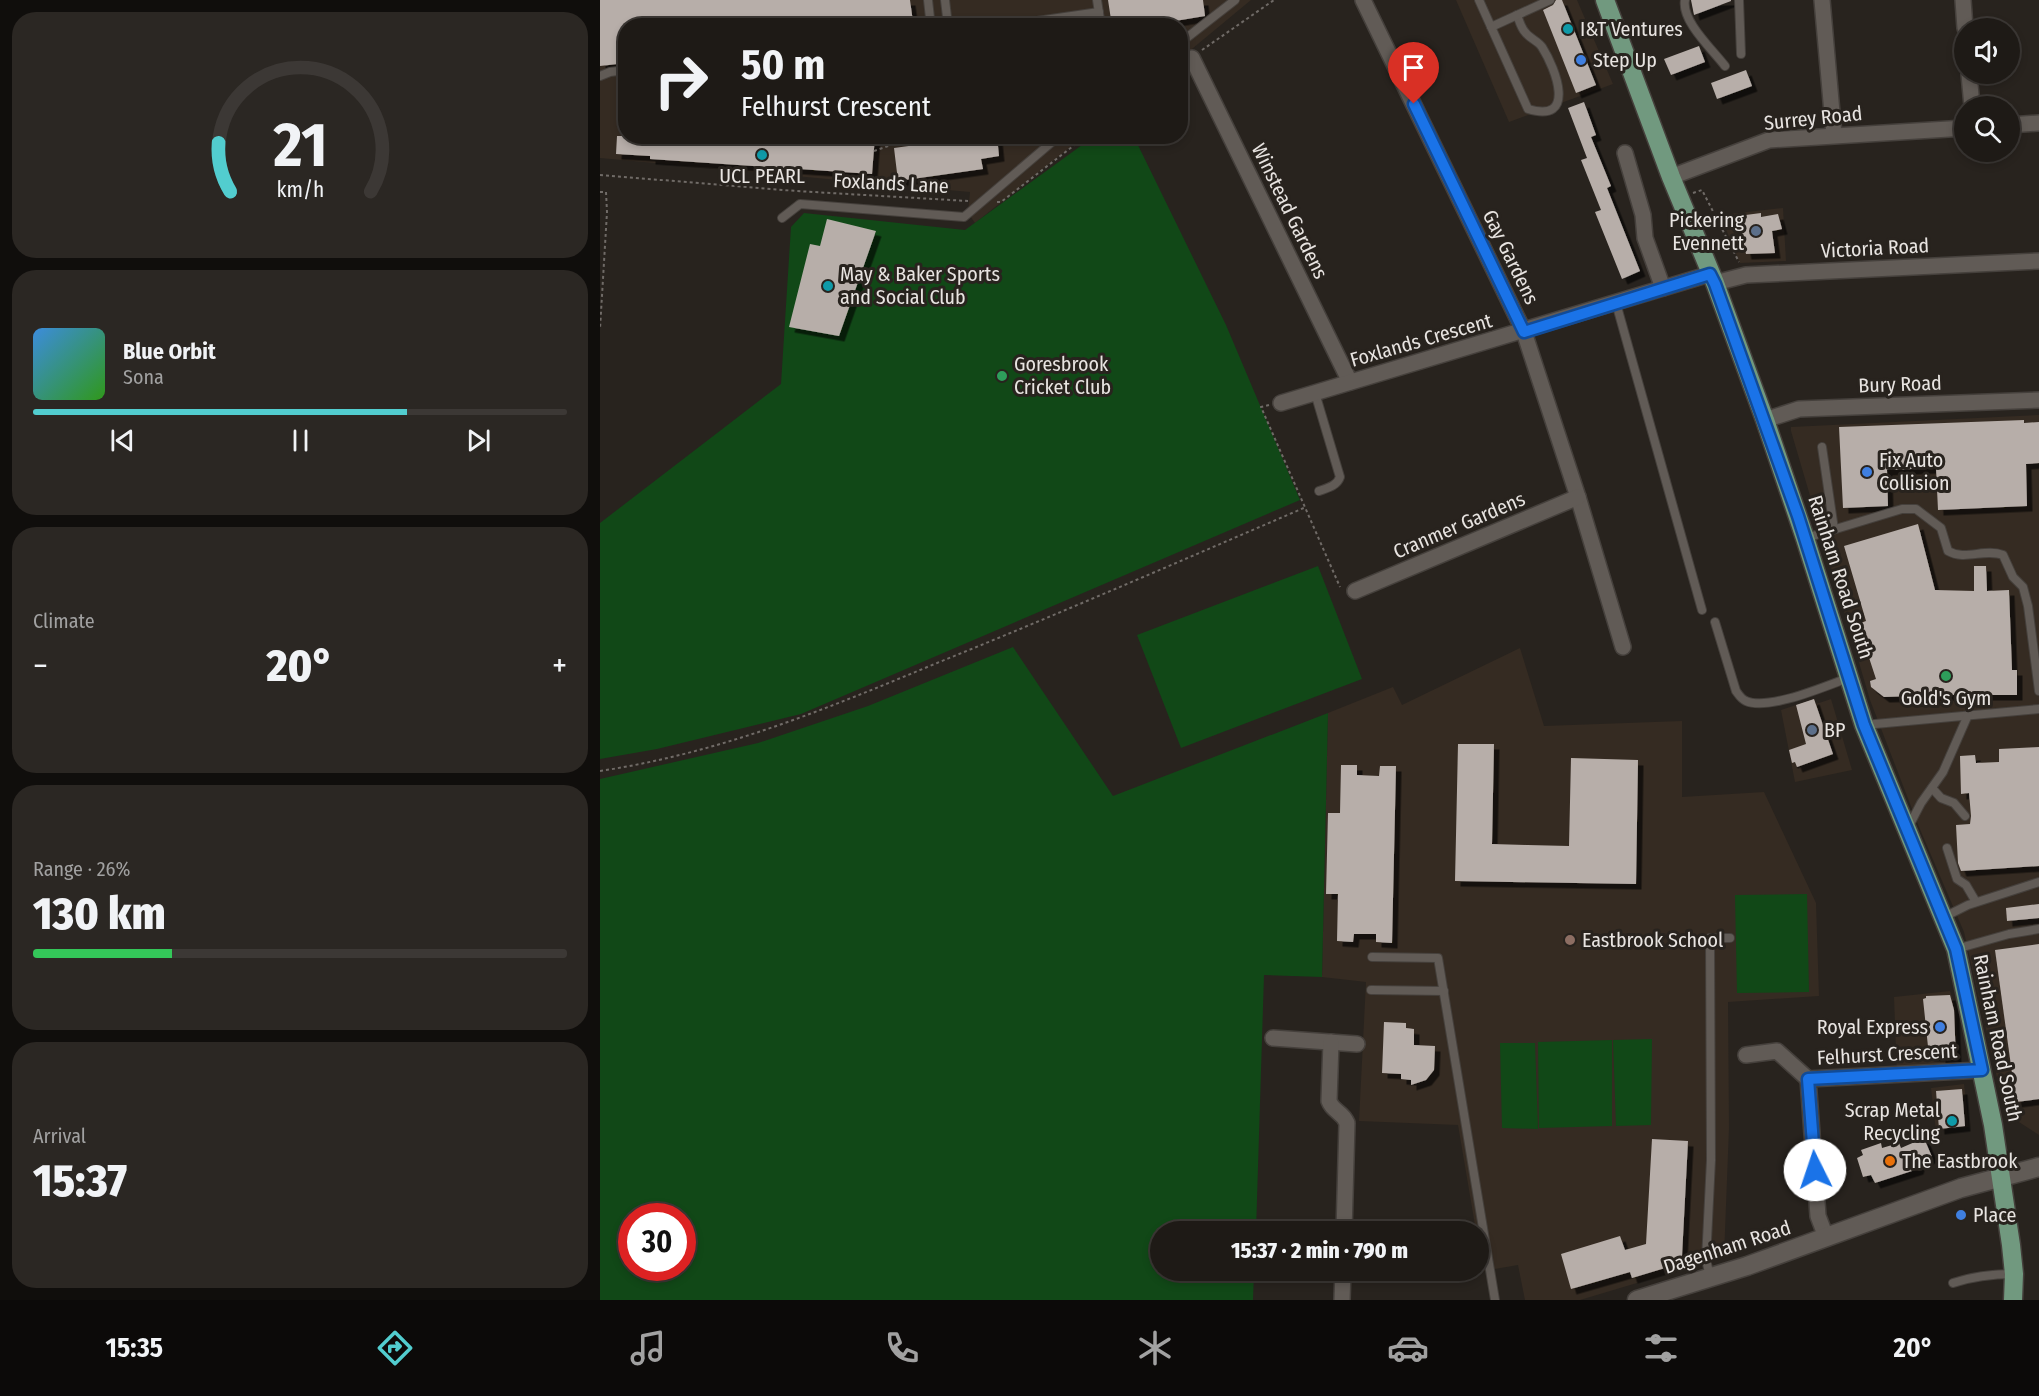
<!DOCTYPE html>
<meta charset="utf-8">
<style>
body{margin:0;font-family:"Fira Sans Condensed",sans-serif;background:#2b2723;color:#f1f3f6;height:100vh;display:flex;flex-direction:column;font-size:22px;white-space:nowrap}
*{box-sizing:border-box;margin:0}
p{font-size:20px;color:#a1a1a1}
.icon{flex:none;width:33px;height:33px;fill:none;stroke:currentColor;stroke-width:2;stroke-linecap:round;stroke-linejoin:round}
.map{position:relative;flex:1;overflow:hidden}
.panel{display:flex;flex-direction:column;gap:12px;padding:12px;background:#100e0c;width:600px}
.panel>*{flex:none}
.guide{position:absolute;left:18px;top:18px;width:570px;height:126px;border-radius:24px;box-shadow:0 3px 9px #0003,0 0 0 2px #3c3835;background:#1e1a16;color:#f1f3f6;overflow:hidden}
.tools{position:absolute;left:1354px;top:18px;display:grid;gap:12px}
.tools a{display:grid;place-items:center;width:66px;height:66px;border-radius:50%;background:#1e1a16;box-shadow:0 3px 9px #0003,0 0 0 2px #3c3835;font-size:30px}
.speed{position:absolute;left:18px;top:1203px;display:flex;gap:12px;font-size:30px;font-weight:700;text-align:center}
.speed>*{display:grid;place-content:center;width:78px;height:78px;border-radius:50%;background:#1e1a16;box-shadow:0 3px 9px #0003,0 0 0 2px #3c3835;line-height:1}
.speed .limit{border:9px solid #d22;background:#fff;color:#111}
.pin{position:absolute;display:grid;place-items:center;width:51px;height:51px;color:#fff;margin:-62px -26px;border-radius:50% 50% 50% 0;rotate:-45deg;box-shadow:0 0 6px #0007}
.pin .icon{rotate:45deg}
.me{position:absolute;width:66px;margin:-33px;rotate:356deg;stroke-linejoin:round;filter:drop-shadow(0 0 4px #0008)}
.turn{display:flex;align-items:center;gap:21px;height:126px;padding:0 24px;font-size:27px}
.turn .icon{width:78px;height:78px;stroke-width:2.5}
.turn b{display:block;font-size:42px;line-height:51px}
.big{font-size:45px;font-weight:800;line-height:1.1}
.panel .tile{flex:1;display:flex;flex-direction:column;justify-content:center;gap:9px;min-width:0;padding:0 21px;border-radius:24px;background:#2b2723}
.panel .dial{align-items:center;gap:0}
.dial svg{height:156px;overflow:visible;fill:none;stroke:#3c3835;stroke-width:7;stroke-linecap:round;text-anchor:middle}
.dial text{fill:#f1f3f6;stroke:none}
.song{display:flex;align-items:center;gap:18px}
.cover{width:72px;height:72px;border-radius:9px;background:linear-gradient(135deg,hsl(210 70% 55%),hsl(110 70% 35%))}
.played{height:6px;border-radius:3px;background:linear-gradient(90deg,#52cdcf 70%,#3c3835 70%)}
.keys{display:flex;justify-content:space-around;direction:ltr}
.heat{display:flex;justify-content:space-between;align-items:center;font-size:33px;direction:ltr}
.charge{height:9px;border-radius:4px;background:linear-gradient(90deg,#34c759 26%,#3c3835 0)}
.trip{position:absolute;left:550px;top:1221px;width:339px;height:60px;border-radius:30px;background:#1e1a16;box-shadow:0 3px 9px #0003,0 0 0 2px #3c3835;font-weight:800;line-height:60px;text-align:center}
.menu{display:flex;height:96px;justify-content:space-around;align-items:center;background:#0c0a09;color:#a1a1a1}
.menu .icon{width:42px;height:42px}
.menu .on{color:#52cdcf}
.menu b{font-size:27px;color:#f1f3f6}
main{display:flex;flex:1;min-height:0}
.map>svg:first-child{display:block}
</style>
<main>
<section class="panel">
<div class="tile dial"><svg viewBox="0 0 100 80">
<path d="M14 69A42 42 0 1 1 86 69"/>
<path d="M14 69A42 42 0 0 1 8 44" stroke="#52cdcf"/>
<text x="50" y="56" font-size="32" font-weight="700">21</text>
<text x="50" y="72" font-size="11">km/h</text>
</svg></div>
<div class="tile">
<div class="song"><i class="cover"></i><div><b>Blue Orbit</b><p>Sona</p></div></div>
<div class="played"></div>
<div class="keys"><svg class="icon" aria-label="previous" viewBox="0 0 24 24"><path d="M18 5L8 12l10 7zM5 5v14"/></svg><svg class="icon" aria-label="pause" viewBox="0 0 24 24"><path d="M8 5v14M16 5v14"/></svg><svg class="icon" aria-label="next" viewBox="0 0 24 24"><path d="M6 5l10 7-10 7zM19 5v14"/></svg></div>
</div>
<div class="tile"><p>Climate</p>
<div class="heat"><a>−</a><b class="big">20°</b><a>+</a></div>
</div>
<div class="tile"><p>Range · 26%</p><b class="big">130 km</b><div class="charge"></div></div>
<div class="tile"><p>Arrival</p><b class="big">15:37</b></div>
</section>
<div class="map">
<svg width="1439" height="1300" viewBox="0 0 1439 1300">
<defs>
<filter id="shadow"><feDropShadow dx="5.5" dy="5.5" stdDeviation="0" flood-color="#0009"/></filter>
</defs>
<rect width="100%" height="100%" fill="#28231e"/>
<g fill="#352b22">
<polygon points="0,0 651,0 581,58 580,26 26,26 26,136 483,137 375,223 368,213 370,192 0,158"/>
<polygon points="856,0 977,0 1013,84 909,122"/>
<polygon points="1183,208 1186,261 1140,263 1120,215"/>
<polygon points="1439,415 1439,1135 1405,1113 1364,932 1319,827 1270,700 1191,431 1191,427"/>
<polygon points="920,648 944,726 1082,721 1082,797 1164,792 1216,903 1219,996 1128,1002 1129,1128 1124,1257 980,1300 925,1300 918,1265 883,1271 879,1247 879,1232 876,1231 858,1125 759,1121 766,982 722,977 728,713 793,687 802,705"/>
<polygon points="1214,699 1216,704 1231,699 1252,770 1195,782 1181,710"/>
<polygon points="1350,991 1356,1009 1359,1074 1297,1077 1294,997"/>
<polygon points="1364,1084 1369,1127 1336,1131 1331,1088"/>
</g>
<g fill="#114817" fill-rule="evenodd">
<polygon points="493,137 534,137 626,325 700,500 201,714 57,749 0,759 0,523 181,384 191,227 204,213 365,230"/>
<polygon points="718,566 762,679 581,748 537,635"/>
<path d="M 413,647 L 513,796 L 728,713 L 722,977 L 664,975 L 656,1231 L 561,1232 L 561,1270 L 654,1271 L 653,1300 L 0,1300 L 0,779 L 158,743 L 268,706 ZM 82,1216 L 82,1268 L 32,1268 L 32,1216 Z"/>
<polygon points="1207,894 1209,992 1137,993 1135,895"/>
<polygon points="1052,1039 1051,1125 1016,1126 1013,1040"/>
<polygon points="1012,1040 1012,1126 939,1128 938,1042"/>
<polygon points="900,1043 935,1043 938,1129 902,1128"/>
</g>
<g fill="#b7aea9" filter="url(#shadow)">
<polygon points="0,0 310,0 313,22 288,26 26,26 26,63 0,66"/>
<polygon points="508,0 603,0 605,16 575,21 575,26 512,26"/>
<polygon points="956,0 962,0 996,85 976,93 943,10 953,5"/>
<polygon points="1091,0 1131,0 1131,1 1094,15"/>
<polygon points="1099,46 1105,62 1071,75 1064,59"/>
<polygon points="1146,70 1152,86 1117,99 1111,83"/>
<polygon points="984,102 996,135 991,137 1011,186 1007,188 1040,271 1022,279 995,212 1001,210 981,160 987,158 968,108"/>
<polygon points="17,136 275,136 272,174 50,159 50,156 16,154"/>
<polygon points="315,136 397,136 399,156 381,159 383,169 298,181 294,148 316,145"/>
<polygon points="1161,213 1161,217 1178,214 1182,229 1172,231 1175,253 1146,254 1138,216"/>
<polygon points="227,219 276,231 239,336 189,327 210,244 220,246"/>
<polygon points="1424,420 1424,423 1439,422 1439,463 1426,464 1427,506 1338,510 1336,468 1287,470 1288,506 1243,508 1239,427"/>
<polygon points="1318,524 1335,590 1374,591 1374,566 1386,566 1387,591 1409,590 1412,670 1417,670 1417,695 1334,695 1334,700 1313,701 1314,696 1284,697 1271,687 1270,681 1276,679 1258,624 1266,621 1244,546"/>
<polygon points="1214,699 1233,754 1197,767 1195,762 1192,763 1189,750 1206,744 1196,705"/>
<polygon points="858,744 894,744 892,844 969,846 971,758 1038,760 1036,884 855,881"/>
<polygon points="1439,747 1439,866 1361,871 1358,863 1356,825 1370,824 1371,816 1369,793 1361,794 1360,756 1375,755 1376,763 1399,762 1399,749"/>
<polygon points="741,765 757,765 757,775 779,776 780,766 796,766 792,943 776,942 776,934 754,934 753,942 737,941 738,894 726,894 728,813 740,813"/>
<polygon points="1439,904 1439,918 1407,921 1406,908"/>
<polygon points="1439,944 1439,1099 1416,1102 1395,950"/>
<polygon points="1350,995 1354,1010 1356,1060 1340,1060 1340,1056 1329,1056 1323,999 1326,998 1326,996"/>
<polygon points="784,1022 806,1023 806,1028 814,1029 814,1045 835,1046 834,1070 826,1080 811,1085 811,1080 801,1079 801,1074 782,1073"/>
<polygon points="1362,1089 1365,1126 1339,1129 1336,1091"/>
<polygon points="1324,1138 1332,1157 1320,1162 1318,1169 1275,1183 1271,1175 1263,1177 1257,1158 1263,1155 1261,1150 1281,1143 1282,1148 1299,1143 1301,1148"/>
<polygon points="1052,1139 1088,1141 1082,1256 1073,1259 1075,1265 1032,1278 1030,1272 971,1289 961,1254 1020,1236 1025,1250 1046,1244"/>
</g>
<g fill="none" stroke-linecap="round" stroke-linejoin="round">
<defs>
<g id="lane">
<polyline points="328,0 330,18 337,26"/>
<polyline points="497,0 501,26"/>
<path d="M 879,0 L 928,109 C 977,124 956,69 942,47 C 938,41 929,38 925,32 C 921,28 919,20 917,15"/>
<path d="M 1085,0 C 1081,21 1113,50 1125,66"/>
<polyline points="1139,0 1141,54"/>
<polyline points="344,26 347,17 345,0"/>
<polyline points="402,26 499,12"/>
<polyline points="891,27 950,0"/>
<polyline points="580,43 635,0"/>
<polyline points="0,76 10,72 26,70"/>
<polyline points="182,218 200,204 364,217 459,136"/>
<polyline points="1016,303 1102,610"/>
<path d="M 715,393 L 740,477 C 737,486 727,488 719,491"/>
<polyline points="1222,447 1234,529"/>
<path d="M 1206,538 L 1302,509 L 1316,509 L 1341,528 L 1348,551 C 1365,561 1385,548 1403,555 L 1413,577 L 1423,587 L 1428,606 L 1439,691"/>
<path d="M 1115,622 L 1136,691 C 1139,695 1141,699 1146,701 C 1168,711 1226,686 1248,678"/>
<polyline points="1264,725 1439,709"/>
<polyline points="1332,788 1341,798 1354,803 1365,816"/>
<polyline points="1308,828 1321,803 1343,772 1368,715"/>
<polyline points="1347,848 1357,879 1366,885 1376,902"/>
<polyline points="1344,917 1368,905 1439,882"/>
<polyline points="1356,949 1409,934 1439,929"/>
<polyline points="772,957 838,958 895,1300"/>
<polyline points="771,990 844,991"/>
<polyline points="1110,1276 1106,1260 1111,1160 1110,938 1130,938"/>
<path d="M 1353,1283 C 1374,1276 1392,1274 1414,1274"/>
</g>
<g id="street">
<polyline points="763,0 924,332 978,497 1023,647"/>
<polyline points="1222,0 1234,135"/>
<polyline points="1363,0 1365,28"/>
<polyline points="592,58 750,382"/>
<polyline points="1369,74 1372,106"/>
<polyline points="1410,125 1439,123"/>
<polyline points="1025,153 1043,215 1045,238 1063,288"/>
<polyline points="1071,177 1169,140 1365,128"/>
<polyline points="1115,283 1146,275 1439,261"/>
<polyline points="681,403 1110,274"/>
<polyline points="1165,420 1199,409 1439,400"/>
<polyline points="755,591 978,497"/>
<polyline points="673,1038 757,1044"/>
<path d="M 731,1042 L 729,1101 C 733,1112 742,1111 747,1123 L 744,1232"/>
<polyline points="1146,1055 1177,1051 1208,1079"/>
<polyline points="1226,1237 1218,1216 1208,1079 1382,1070"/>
<polyline points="742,1300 743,1270"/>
</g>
<polyline id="secondary" points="1037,1300 1147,1266 1361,1188 1439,1167"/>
<polyline id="primary" points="1005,0 1071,177 1115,283 1165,420 1205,538 1264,725 1356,949 1393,1125 1411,1245 1414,1274 1413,1300"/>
</defs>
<use href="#lane" stroke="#45403c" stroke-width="10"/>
<use href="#street" stroke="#45403c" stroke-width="18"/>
<use href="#secondary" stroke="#45403c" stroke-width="21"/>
<use href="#primary" stroke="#45403c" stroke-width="21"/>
<g stroke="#706b67" stroke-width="2" stroke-dasharray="3 3" stroke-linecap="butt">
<polyline points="602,50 674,0"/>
<polyline points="274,151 305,140 307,136"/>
<polyline points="0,175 196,191 368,201"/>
<polyline points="0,192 6,192 7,212 0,329"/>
<polyline points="1093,193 1102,190 1139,262"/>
<polyline points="397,202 401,202 486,136"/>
<polyline points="669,405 661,407 740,587"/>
<path d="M 0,771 C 120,753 226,709 337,663 C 461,613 583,560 706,507"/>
</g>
<use href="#lane" stroke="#615b56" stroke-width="8"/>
<use href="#street" stroke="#615b56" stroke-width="15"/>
<use href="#secondary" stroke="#615b56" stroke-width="18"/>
<use href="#primary" stroke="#71997f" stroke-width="18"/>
</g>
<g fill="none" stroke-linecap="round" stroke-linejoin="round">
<defs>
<polyline id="route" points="814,104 924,332 1110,274 1115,284 1198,516 1264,725 1356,949 1382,1070 1208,1079 1215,1170"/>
</defs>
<use href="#route" stroke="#114b97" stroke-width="15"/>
<use href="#route" stroke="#1a73e8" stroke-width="10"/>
</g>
<g fill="#0f9aa8" stroke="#28231e" stroke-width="2">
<circle cx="968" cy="29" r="6"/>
<circle cx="162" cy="155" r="6"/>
<circle cx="228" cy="286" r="6"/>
<circle cx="1352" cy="1121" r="6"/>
</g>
<g fill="#3f7fe0" stroke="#28231e" stroke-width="2">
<circle cx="981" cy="60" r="6"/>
<circle cx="1267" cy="472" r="6"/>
<circle cx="1340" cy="1027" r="6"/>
<circle cx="1361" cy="1215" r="6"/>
</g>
<g fill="#5c6f8a" stroke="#28231e" stroke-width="2">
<circle cx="1156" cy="231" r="6"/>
<circle cx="1212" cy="730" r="6"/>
</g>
<g fill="#2e9e5b" stroke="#28231e" stroke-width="2">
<circle cx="402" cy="376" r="6"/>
<circle cx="1346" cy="676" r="6"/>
</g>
<circle fill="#8d6e63" stroke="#28231e" stroke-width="2" cx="970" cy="940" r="6"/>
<circle fill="#e8710a" stroke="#28231e" stroke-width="2" cx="1290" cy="1161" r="6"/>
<g text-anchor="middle" stroke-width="6" stroke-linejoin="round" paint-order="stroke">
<g font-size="20" fill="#e8e4e1" stroke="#28231e" text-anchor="start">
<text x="980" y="36">I&amp;T Ventures</text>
<text x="993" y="67">Step Up</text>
<text x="162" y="183" text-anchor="middle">UCL PEARL</text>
<text x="1144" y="227" text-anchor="end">Pickering<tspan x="1144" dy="23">Evennett</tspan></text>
<text x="240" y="281">May &amp; Baker Sports<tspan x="240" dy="23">and Social Club</tspan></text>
<text x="414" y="371">Goresbrook<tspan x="414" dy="23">Cricket Club</tspan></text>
<text x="1279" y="467">Fix Auto<tspan x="1279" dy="23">Collision</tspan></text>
<text x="1346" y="705" text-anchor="middle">Gold's Gym</text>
<text x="1224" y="737">BP</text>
<text x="982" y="947">Eastbrook School</text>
<text x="1328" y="1034" text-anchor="end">Royal Express</text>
<text x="1340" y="1117" text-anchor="end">Scrap Metal<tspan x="1340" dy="23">Recycling</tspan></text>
<text x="1302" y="1168">The Eastbrook</text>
<text x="1373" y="1222">Place</text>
</g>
<g font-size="20" fill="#e8e4e1" stroke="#28231e">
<text transform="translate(1213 118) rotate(-6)" y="7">Surrey Road</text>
<text transform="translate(291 183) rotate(3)" y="7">Foxlands Lane</text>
<text transform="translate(690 211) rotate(64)" y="7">Winstead Gardens</text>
<text transform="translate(1275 248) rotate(-3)" y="7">Victoria Road</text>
<text transform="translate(911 257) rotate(64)" y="7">Gay Gardens</text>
<text transform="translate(821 340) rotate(-16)" y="7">Foxlands Crescent</text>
<text transform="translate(1300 384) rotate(-2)" y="7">Bury Road</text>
<text transform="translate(859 525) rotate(-23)" y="7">Cranmer Gardens</text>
<text transform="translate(1241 577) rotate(72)" y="7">Rainham Road South</text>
<text transform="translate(1398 1038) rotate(78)" y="7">Rainham Road South</text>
<text transform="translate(1287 1054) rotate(-3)" y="7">Felhurst Crescent</text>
<text transform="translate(1127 1247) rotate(-18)" y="7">Dagenham Road</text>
</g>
</g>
</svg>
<div class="tools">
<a><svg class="icon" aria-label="sound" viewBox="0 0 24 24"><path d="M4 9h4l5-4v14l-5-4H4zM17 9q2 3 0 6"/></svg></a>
<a><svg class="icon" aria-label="search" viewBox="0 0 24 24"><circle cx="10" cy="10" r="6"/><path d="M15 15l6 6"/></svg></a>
</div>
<div class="speed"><div class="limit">30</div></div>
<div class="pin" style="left:814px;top:104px;background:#d93025"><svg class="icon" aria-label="arrive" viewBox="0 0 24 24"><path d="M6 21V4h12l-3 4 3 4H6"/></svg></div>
<svg class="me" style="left:1215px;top:1170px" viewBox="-20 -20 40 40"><circle r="19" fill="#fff"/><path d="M0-13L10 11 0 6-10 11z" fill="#1a73e8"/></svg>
<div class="trip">15:37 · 2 min · 790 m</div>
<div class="guide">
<div class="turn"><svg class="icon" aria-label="right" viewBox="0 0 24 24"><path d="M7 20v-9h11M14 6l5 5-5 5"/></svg><div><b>50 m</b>Felhurst Crescent</div></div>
</div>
</div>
</main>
<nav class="menu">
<b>15:35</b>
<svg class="icon on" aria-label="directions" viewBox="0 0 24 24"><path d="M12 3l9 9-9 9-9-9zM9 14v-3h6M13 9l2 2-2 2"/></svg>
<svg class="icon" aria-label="music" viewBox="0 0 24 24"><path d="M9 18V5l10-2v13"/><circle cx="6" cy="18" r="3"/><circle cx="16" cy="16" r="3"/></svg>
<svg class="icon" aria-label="phone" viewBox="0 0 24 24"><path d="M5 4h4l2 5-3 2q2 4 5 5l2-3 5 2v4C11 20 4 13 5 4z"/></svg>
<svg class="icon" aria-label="climate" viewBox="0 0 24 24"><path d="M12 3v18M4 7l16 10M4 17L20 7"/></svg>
<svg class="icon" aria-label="car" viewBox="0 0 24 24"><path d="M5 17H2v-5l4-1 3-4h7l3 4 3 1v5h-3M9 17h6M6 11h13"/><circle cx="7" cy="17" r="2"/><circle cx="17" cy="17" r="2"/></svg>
<svg class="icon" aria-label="filters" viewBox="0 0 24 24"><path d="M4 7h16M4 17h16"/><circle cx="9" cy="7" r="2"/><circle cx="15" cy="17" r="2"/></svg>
<b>20°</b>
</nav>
